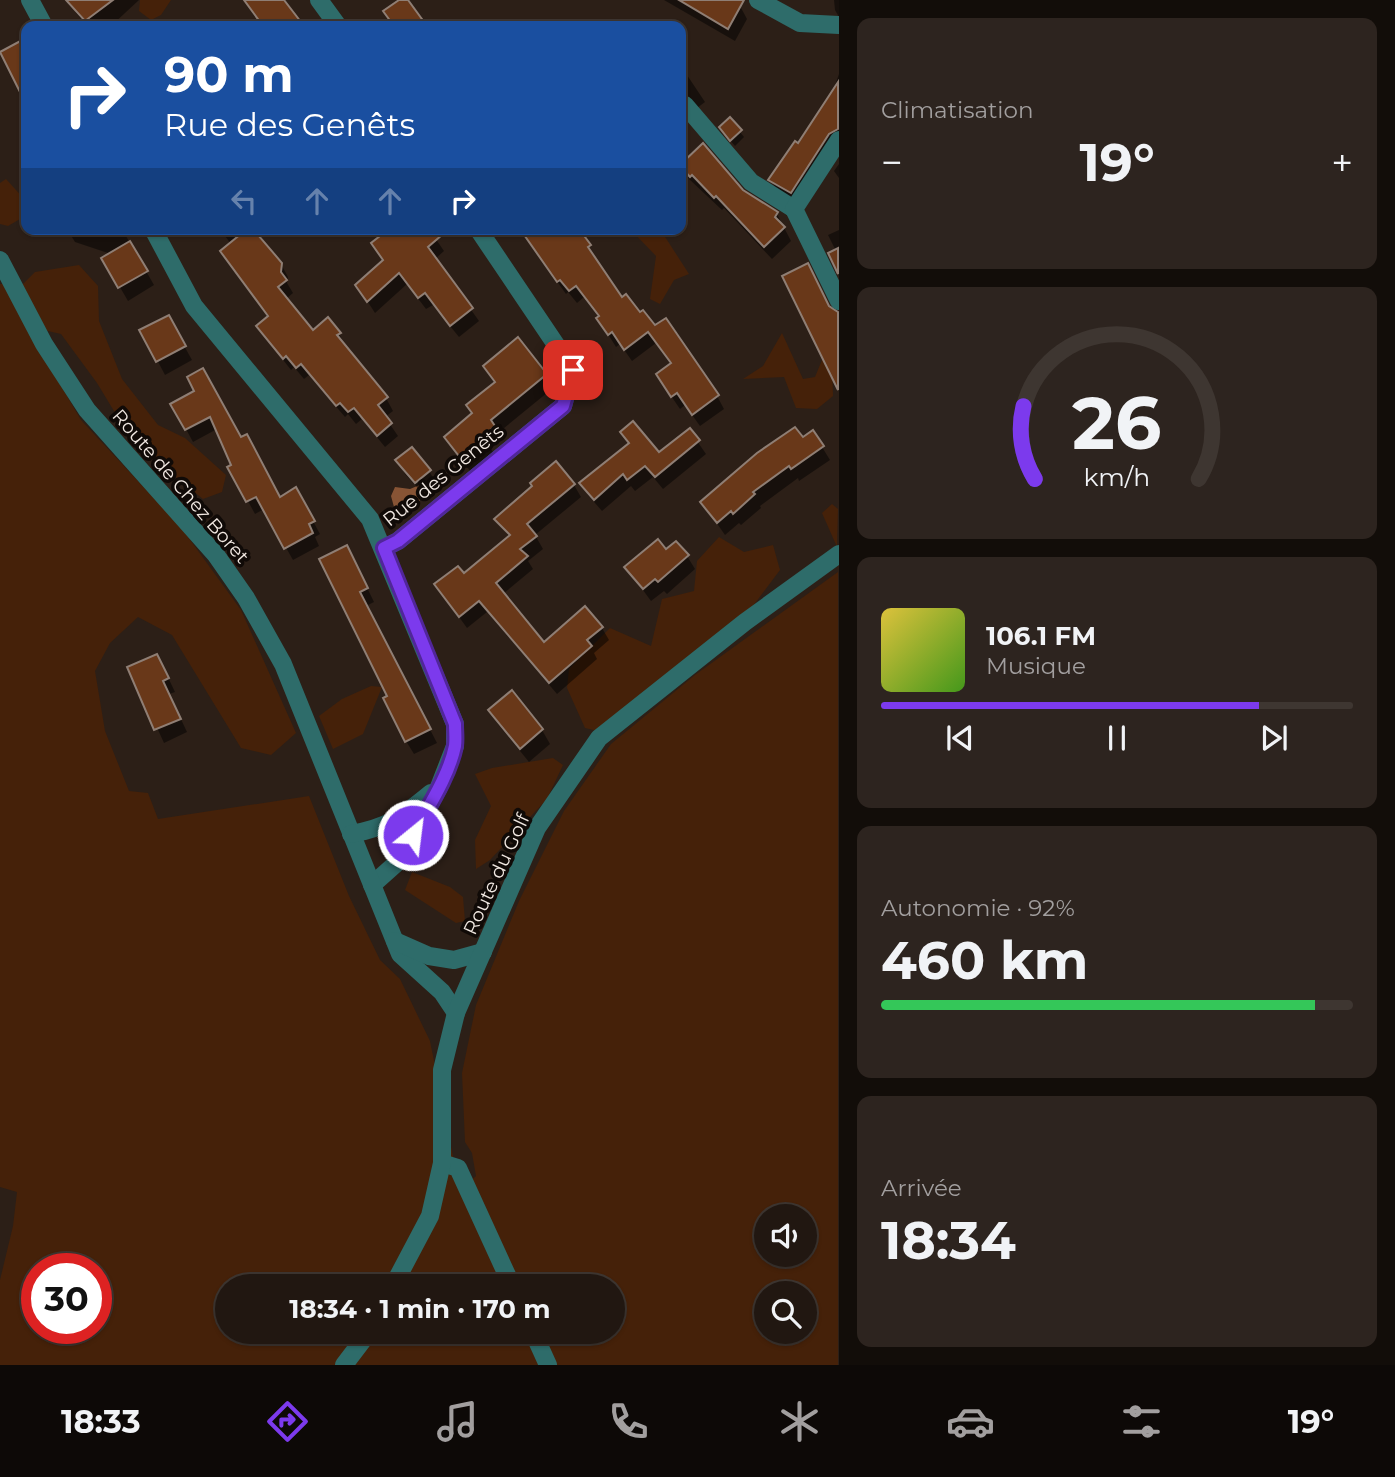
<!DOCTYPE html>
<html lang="fr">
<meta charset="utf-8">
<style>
body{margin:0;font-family:Montserrat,sans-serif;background:#2d241f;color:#f1f3f6;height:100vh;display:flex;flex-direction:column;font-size:26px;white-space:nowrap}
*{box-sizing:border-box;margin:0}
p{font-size:23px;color:#a29f9f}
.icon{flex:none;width:38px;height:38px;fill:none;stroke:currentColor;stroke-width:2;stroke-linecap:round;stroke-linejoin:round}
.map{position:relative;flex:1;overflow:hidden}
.side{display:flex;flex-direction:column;gap:18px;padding:18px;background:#120d09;width:556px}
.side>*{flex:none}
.top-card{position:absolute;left:21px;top:21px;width:665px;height:214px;border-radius:14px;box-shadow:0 2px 5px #0004,0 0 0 2px #3e3631;background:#1a4fa0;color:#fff;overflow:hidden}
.buttons{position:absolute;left:754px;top:1204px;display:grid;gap:14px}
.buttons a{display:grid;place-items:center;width:63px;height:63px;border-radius:50%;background:#211711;box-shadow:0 2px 5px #0004,0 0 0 2px #3e3631;font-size:35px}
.speed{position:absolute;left:21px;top:1253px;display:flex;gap:14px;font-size:35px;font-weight:700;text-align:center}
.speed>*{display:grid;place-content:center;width:91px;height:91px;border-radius:50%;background:#211711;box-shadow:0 2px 5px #0004,0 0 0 2px #3e3631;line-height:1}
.speed .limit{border:10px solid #d22;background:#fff;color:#111}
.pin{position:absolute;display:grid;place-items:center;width:60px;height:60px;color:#fff;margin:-30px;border-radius:14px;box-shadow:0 4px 10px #0006}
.me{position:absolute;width:77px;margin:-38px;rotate:29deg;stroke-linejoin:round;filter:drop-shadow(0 0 5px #0008)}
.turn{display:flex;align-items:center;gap:24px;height:147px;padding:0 28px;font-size:32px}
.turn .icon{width:91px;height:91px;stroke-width:2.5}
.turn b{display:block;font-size:49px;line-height:60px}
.lanes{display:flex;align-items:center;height:66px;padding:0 28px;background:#0003;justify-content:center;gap:35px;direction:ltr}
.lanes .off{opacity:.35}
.big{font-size:52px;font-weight:700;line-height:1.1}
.side .widget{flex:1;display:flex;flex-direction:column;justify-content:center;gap:10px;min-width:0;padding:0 24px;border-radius:14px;background:#2d241f}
.side .dial{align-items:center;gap:0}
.dial svg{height:182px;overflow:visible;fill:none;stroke:#3e3631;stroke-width:7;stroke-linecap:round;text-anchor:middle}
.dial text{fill:#f1f3f6;stroke:none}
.song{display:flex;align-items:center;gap:21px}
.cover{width:84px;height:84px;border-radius:10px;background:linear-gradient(135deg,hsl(50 70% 55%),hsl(100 70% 35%))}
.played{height:7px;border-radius:4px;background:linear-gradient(90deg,#7c3aed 80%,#3e3631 80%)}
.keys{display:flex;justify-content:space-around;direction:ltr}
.heat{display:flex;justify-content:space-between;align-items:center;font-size:38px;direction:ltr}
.charge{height:10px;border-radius:5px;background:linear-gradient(90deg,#34c759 92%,#3e3631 0)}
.trip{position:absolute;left:215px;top:1274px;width:410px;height:70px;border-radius:35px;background:#211711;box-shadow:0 2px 5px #0004,0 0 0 2px #3e3631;font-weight:700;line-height:70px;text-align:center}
.dock{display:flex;height:112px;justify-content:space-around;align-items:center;background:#0d0907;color:#a29f9f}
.dock .icon{width:49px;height:49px}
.dock .current{color:#7c3aed}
.dock b{font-size:32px;color:#f1f3f6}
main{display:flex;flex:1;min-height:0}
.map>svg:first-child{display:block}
</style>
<main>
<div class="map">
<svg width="839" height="1365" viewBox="0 0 839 1365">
<rect width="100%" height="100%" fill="#2c1f17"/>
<g fill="#452109" fill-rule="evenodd">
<polygon points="140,0 171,0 161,15 151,20 139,11"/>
<polygon points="6,179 26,201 20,219 8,226 0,224 0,183"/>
<polygon points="630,229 660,229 689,274 674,280 660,304 650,299 656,256"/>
<path d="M 79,265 L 98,286 L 99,321 L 122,379 L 158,425 L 185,438 L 226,475 L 222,492 L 203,499 L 134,444 L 97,383 L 61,334 L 26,326 L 81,420 L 180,526 L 241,610 L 296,733 L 271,755 L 241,748 L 172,635 L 138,617 L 110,643 L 95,671 L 105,731 L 129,791 L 148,793 L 158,819 L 309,796 L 349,896 L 380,960 L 400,979 L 430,1041 L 460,1191 L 476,1176 L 472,1153 L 465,1142 L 462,1073 L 476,1005 L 519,901 L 564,811 L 611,744 L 695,675 L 838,572 L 838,1365 L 556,1365 L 541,1332 L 612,1332 L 612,1286 L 228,1286 L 228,1332 L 535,1332 L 550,1365 L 0,1365 L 0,1280 L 13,1226 L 17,1192 L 0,1187 L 0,284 L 23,284 L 35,272 ZM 766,1216 L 805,1216 L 805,1255 L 766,1255 ZM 37,1269 L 96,1269 L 96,1328 L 37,1328 ZM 766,1293 L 805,1293 L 805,1332 L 766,1332 Z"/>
<polygon points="782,333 803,379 815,377 822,360 832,361 833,396 817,409 796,408 784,377 743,379 763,366"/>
<polygon points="832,504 838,509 837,547 822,513"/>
<polygon points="719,537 744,552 773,545 780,570 750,610 598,731 585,728 567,688 569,669 610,628 651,646 662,599 694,591 697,561"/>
<polygon points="371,686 382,687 363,734 333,749 319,716 342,699"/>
<polygon points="553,758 563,765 547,799 490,860 476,869 475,840 491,806 475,774 492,768"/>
<polygon points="412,872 450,887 463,897 465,921 456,923 405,890"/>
</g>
<path fill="#875435" d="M 422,484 L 426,489 C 423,501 413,507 401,511 L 394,507 L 391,496 L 395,487 L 410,489 Z"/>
<g fill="#0007">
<polygon points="70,0 139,0 111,26 87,26 76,13"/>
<polygon points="664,0 729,0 740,6 747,19 735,41"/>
<polygon points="834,0 839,0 839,17 835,10"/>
<polygon points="683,69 705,102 697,108 685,109 681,120 681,71"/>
<polygon points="839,74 839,146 799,206 778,193 771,180 798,145 831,97"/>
<polygon points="730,120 744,137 735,146 725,134"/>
<polygon points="839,164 839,178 834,171"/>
<polygon points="681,165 741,191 777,214 791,241 772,259 724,208 722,210 689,179"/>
<polygon points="26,178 26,193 20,183"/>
<polygon points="67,229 122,229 154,285 128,301 103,258 111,254 75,242"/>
<polygon points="220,229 251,229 281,264 288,277 287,283 293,293 286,299 312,332 339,334 346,346 345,347 386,398 393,411 385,417 398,436 385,447 362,419 356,424 348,414 345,417 309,375 304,379 294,367 291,370 266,338 258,326 269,317 231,244"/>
<polygon points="429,229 444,251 435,259 479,321 459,337 433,305 426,309 407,284 375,313 357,285"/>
<polygon points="520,229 551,229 717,396 724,409 700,426 685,405 680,409 665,387 672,364 656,343 632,361 620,344 616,347 598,318 600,317 584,297 577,303 568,292 566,294"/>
<polygon points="839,230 839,270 830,254 836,251 828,235"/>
<polygon points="830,309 839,314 839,382 837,380"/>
<polygon points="168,317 192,360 165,375 142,331"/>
<polygon points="518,339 553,388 498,433 501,439 491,449 493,452 470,471 446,438 473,414 496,384 485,367"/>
<polygon points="197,392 241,439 280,499 296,490 320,534 315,537 319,546 293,560 264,509 255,514 230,468 233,466 217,429 193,442 173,405"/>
<polygon points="690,431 706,454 663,489 653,477 635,491 631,486 602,511 588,495 581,483 629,444 622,432 659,455"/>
<polygon points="803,440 822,447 830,460 799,481 798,478 760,506 761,508 741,525 739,523 725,535 702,502"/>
<polygon points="398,461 429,471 437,484 424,495 405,474"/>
<polygon points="574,485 581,497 535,535 543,549 528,561 533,569 503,594 544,644 602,628 609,640 594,653 597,659 557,694 487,612 467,628 436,585 463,576 510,538 497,519"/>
<polygon points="666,551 687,556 695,569 667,594 664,591 651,601 626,567"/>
<polygon points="321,560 354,561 374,602 366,606 437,743 414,754 406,741 390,696"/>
<polygon points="130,668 164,669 175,692 169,694 187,732 164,743"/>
<polygon points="512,693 542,730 550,744 529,762 498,724 490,710"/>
</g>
<g fill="#693819" stroke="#8f7e74" stroke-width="2">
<polygon points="66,0 113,0 85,21"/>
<polygon points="244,0 284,0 304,26 263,26"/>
<polygon points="399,0 408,0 427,26 394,26 383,11"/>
<polygon points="679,0 744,0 728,29"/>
<polygon points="26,38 26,104 0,52"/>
<polygon points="838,82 838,129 829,134 791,193 768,180 795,141 798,143"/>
<polygon points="730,117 742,130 730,141 719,127"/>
<polygon points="703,143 743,190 778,212 775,217 785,227 764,247 716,196 714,198 692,175 690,177 681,167 681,164"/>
<polygon points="247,229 253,229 282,263 281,272 287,280 278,287 313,330 328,317 341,333 337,335 388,397 378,405 392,423 377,436 354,408 348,412 340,403 336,406 301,364 296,368 286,356 283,359 256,326 268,316 220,251"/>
<polygon points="389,229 449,229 428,247 473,308 450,326 425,293 418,298 399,273 367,302 355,285 383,260 371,243"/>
<polygon points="520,229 579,229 591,245 588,247 622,297 626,294 640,312 643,310 655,325 666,318 719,395 692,415 677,393 671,397 656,374 671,363 648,332 624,350 612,332 608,335 596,318 599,316 576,286 569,291 560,280 557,282"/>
<polygon points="130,241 148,271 118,288 101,258"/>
<polygon points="838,248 838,274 828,253"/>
<polygon points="808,263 829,306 838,312 838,390 782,276"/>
<polygon points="169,315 186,346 156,362 139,330"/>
<polygon points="518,337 547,374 491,420 495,426 485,435 487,438 462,460 444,437 472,413 466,405 495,382 483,366"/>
<polygon points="203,368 241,437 247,434 280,497 296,487 315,521 309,524 313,533 284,549 256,497 246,502 227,467 231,465 210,417 185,430 170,404 194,391 187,377"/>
<polygon points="633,421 659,452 690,428 700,440 655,477 645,466 627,480 623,474 594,500 579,483 629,443 620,432"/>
<polygon points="795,427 803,437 813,430 824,446 791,469 789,466 753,492 755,494 733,514 731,511 717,523 700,502 757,453"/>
<polygon points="412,447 431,470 415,483 395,460"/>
<polygon points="556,461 575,484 527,524 537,536 520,549 528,556 496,583 544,642 585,606 603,627 587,640 592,646 549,683 479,601 459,617 434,584 458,566 464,573 510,535 494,519 532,486 530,483"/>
<polygon points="658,539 666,549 676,541 689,555 658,582 655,579 643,589 624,567"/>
<polygon points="347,545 368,588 360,592 431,729 405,742 383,698 387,696 319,559"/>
<polygon points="157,654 169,678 163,681 181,719 154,730 127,667"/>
<polygon points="512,690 543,729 520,749 488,710"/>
</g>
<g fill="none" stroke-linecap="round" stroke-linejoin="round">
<g stroke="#2e6c6a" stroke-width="18">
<polyline points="30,0 44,26"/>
<polyline points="319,0 338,26"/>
<polyline points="758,0 800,23 839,25"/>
<polyline points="685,105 751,182 794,209"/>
<polyline points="839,140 794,209 839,301"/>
<polyline points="153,229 194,306 370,519 455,724 455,746 439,787 400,860 372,885"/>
<polyline points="0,260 44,344 87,410 216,555 246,598 283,664 400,954 442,992 456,1013"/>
<polyline points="384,548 398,541 563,406 573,370 478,229"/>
<path d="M 351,834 C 389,827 402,817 431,793"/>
<polyline points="395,941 429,956 454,960 483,952"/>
<polyline points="442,1163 458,1168 512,1286"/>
<polyline points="393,1286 430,1216 442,1163 442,1070 456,1013 537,828 599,738 745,622 839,554"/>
<polyline points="533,1332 548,1365"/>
<polyline points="344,1365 369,1332"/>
</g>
</g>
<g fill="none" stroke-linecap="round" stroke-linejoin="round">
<defs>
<path id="route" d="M 413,835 C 427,809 449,776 455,746 C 456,739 455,731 455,724 L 384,548 L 398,541 L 563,406 L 573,370"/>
</defs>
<use href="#route" stroke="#51269a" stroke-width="18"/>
<use href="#route" stroke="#7c3aed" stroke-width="12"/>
</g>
<g text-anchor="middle" stroke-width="7" stroke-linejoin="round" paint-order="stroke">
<g font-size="19" fill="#f1e8e2" stroke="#100a07">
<text transform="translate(443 475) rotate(-39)" y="7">Rue des Genêts</text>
<text transform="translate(181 486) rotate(49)" y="7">Route de Chez Boret</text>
<text transform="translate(496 874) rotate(-65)" y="7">Route du Golf</text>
</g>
</g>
</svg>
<div class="buttons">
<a><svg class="icon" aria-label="sound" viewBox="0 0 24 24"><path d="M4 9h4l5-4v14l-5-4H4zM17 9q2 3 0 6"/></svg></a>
<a><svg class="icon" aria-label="search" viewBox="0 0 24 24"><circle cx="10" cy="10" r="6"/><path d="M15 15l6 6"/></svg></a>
</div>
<div class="speed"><div class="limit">30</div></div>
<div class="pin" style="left:573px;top:370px;background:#d93025"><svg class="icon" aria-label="arrive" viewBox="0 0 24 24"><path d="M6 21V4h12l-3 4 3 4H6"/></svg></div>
<svg class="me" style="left:413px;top:835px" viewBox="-20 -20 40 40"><circle r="17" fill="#7c3aed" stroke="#fff" stroke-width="3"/><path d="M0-11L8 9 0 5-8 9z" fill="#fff"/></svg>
<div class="trip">18:34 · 1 min · 170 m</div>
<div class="top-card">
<div class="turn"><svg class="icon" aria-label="right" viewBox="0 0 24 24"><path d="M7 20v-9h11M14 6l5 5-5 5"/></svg><div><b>90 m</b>Rue des Genêts</div></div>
<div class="lanes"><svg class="icon off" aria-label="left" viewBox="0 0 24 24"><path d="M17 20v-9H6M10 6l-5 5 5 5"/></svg><svg class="icon off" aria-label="ahead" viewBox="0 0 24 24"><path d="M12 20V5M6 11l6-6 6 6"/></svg><svg class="icon off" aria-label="ahead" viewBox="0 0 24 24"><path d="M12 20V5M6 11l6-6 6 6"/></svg><svg class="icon" aria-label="right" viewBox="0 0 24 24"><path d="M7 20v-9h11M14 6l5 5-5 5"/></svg></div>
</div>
</div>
<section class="side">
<div class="widget"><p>Climatisation</p>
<div class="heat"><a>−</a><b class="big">19°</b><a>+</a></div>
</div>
<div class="widget dial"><svg viewBox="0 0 100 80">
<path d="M14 69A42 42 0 1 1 86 69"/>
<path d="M14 69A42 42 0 0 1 9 37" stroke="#7c3aed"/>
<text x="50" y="56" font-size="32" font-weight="700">26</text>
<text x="50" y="72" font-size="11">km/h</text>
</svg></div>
<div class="widget">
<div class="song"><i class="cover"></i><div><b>106.1 FM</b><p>Musique</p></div></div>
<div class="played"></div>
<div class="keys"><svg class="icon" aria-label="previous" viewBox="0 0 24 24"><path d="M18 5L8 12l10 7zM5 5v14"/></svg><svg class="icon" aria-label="pause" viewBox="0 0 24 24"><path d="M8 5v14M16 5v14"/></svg><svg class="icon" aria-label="next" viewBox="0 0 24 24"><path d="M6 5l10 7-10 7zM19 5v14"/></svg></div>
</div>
<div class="widget"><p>Autonomie · 92%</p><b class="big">460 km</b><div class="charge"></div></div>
<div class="widget"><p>Arrivée</p><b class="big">18:34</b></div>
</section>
</main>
<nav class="dock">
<b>18:33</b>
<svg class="icon current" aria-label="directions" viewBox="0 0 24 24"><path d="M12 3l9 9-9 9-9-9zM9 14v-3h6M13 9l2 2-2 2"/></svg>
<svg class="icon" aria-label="music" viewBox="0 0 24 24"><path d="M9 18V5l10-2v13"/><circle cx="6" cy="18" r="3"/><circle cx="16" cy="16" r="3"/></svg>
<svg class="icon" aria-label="phone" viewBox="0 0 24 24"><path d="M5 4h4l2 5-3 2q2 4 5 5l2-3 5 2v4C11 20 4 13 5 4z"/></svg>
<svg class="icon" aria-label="climate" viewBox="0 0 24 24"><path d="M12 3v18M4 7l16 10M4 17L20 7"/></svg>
<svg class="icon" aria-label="car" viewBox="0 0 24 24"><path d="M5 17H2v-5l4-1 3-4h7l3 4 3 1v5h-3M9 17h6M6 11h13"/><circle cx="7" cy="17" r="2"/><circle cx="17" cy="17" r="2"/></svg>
<svg class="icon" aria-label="filters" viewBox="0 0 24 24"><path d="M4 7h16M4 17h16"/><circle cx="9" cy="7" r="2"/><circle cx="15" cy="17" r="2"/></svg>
<b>19°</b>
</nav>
